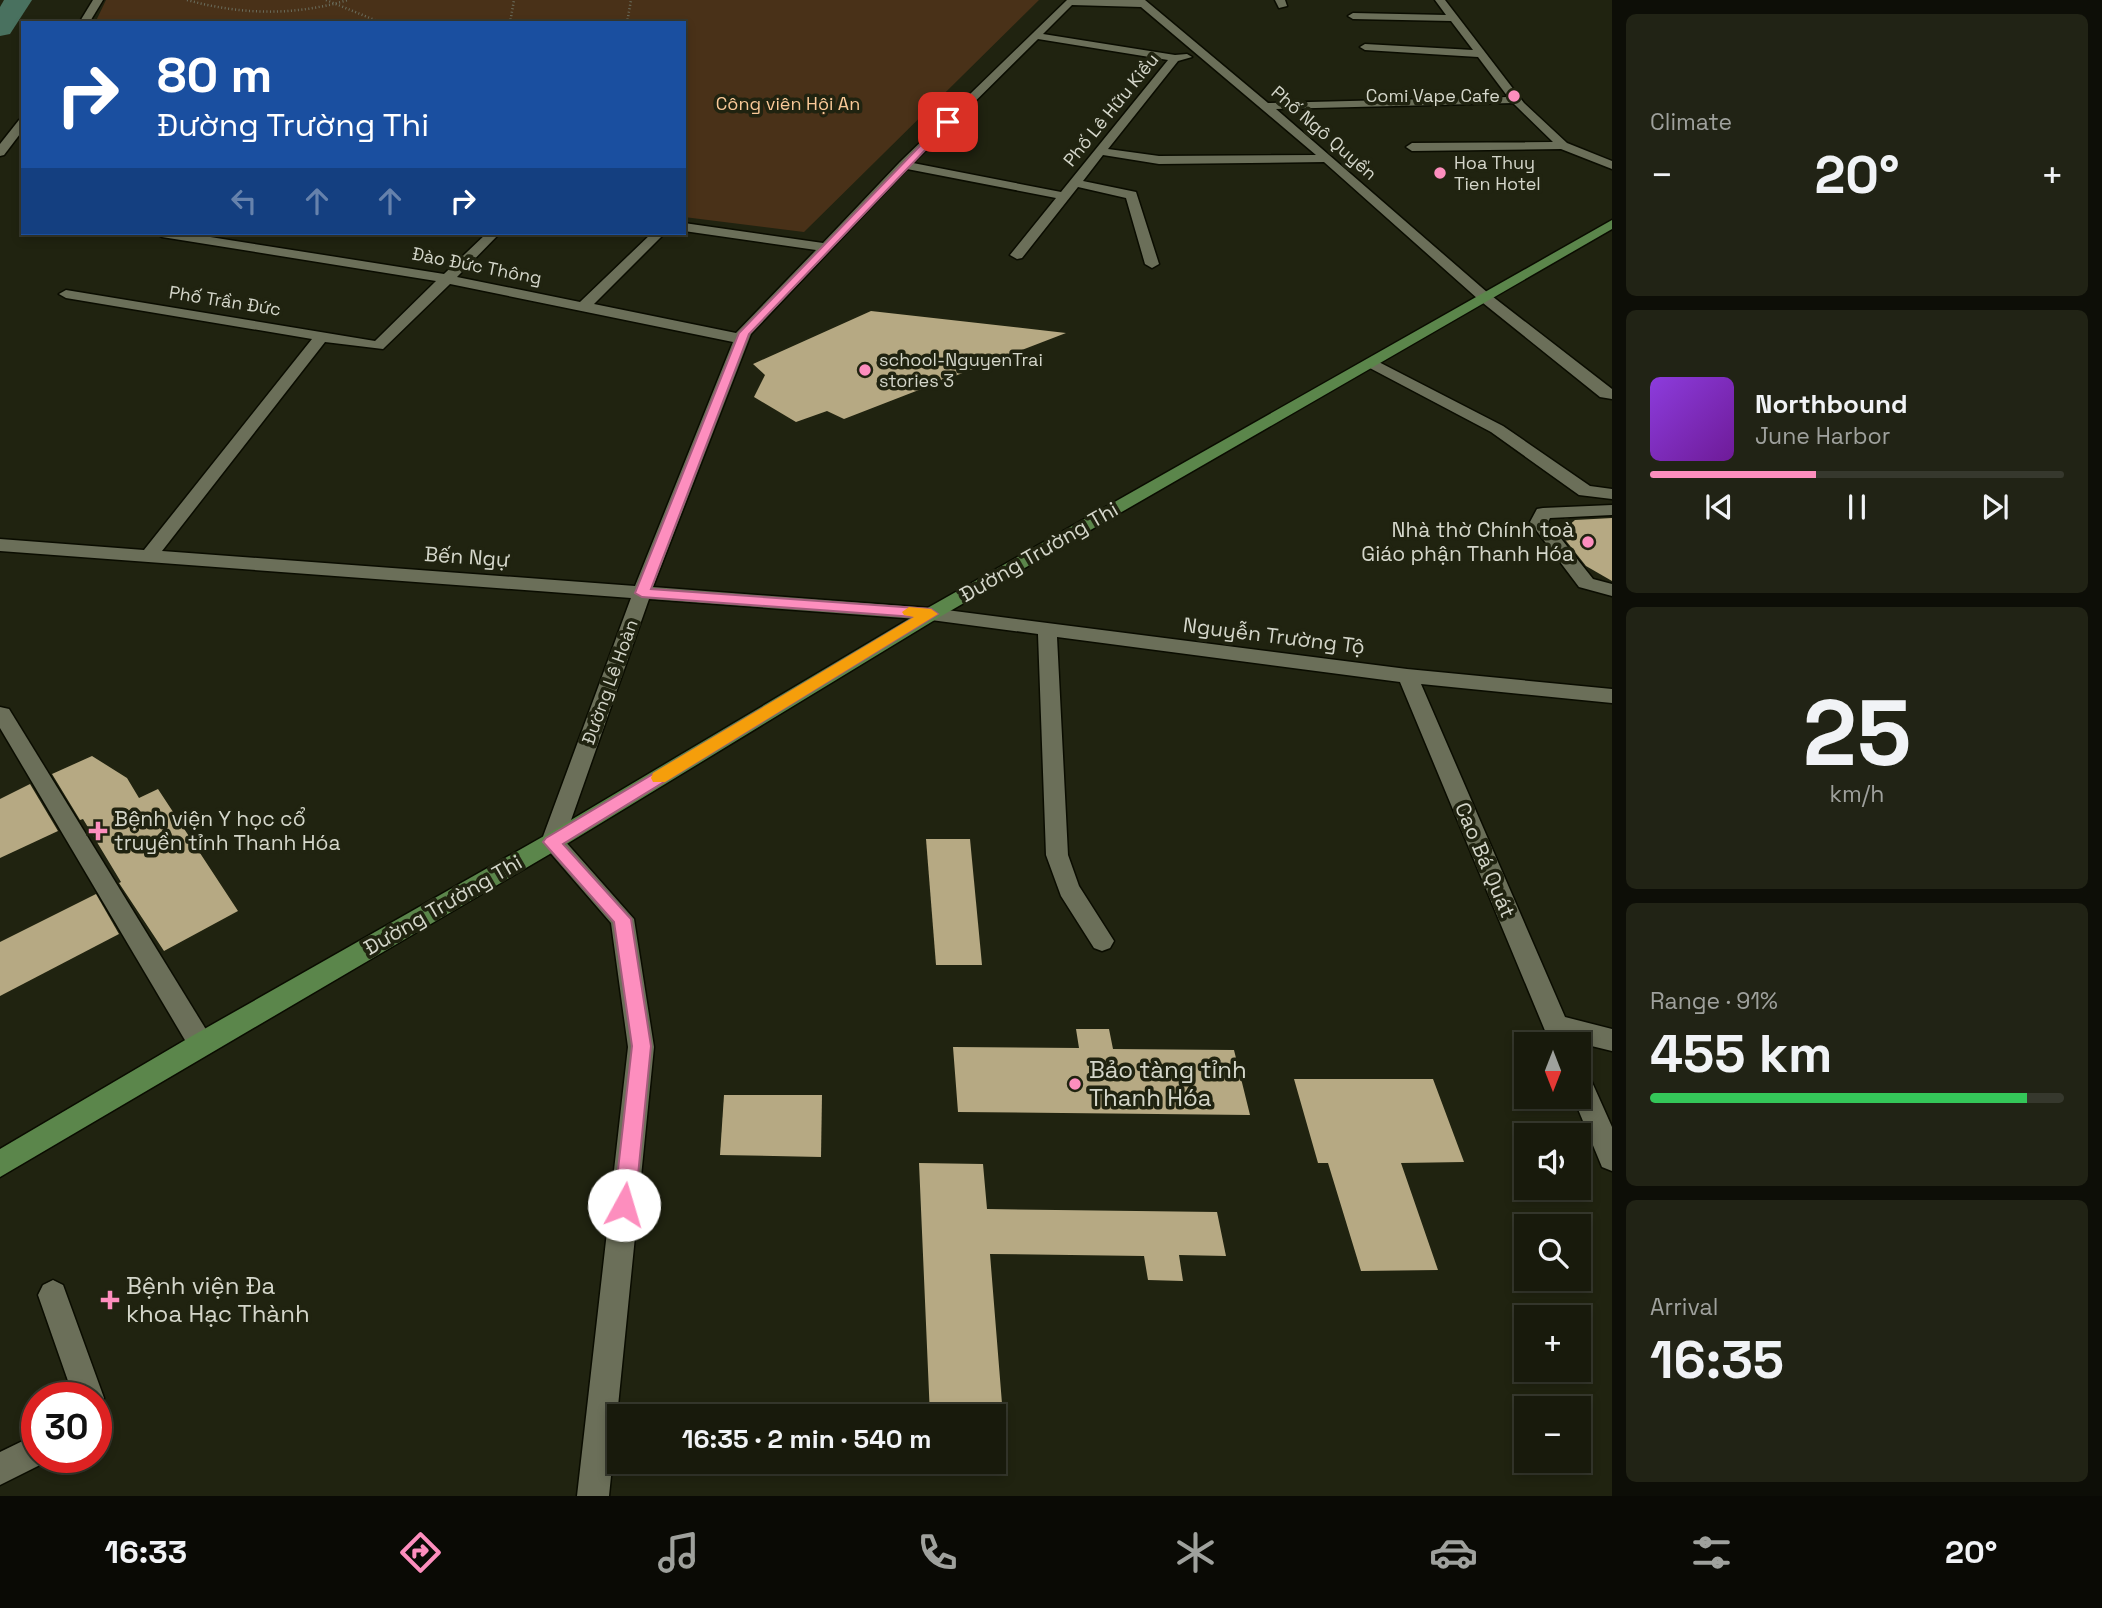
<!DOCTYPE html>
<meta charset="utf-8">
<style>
body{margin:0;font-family:"Space Grotesk",sans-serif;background:#212315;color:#f1f3f6;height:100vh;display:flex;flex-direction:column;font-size:26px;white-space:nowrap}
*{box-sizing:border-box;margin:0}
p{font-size:23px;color:#9fa19d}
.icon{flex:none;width:38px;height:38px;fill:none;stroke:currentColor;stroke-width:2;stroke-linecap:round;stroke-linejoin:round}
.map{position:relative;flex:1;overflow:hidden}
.drawer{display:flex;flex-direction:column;gap:14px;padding:14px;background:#0d0e07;width:490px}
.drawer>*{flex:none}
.hud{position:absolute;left:21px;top:21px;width:665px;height:214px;border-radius:0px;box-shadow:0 4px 10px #0003,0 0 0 2px #36382d;background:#1a4fa0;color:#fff;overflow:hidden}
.needle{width:46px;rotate:180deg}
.buttons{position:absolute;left:1514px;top:1032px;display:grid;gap:14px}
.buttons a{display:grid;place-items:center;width:77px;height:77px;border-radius:0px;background:#181a0c;box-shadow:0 4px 10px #0003,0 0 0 2px #36382d;font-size:35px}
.speed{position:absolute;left:21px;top:1382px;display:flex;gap:14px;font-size:35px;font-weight:700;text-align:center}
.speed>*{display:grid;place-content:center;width:91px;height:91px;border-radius:50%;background:#181a0c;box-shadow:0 4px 10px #0003,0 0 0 2px #36382d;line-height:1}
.speed .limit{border:10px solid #d22;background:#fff;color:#111}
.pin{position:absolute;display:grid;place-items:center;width:60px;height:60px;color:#fff;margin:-30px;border-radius:14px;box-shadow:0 4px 10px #0006}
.me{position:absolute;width:77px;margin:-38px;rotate:6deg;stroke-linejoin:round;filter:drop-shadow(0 0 5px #0008)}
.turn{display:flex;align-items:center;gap:24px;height:147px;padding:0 21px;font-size:32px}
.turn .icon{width:91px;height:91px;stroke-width:2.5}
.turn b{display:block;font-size:49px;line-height:60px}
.lanes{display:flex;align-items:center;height:66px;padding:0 21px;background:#0003;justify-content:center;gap:35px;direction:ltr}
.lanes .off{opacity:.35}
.big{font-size:52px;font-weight:700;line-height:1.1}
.drawer .tile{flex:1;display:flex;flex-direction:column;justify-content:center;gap:10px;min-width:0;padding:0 24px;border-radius:10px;background:#212315}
.drawer .dial{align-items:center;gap:0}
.dial b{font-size:91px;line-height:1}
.song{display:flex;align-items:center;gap:21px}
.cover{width:84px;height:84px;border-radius:10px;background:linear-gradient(135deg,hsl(270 70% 55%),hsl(280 70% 35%))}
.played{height:7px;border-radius:4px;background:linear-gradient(90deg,#fd8ebe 40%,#36382d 40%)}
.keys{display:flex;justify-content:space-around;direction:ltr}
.heat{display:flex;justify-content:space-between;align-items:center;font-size:38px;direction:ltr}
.charge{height:10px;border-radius:5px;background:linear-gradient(90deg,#34c759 91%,#36382d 0)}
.trip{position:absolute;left:607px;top:1404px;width:399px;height:70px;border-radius:0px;background:#181a0c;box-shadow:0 4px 10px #0003,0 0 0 2px #36382d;font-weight:700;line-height:70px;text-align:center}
.dock{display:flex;height:112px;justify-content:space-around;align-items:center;background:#0a0a05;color:#9fa19d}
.dock .icon{width:49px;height:49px}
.dock .active{color:#fd8ebe}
.dock b{font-size:32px;color:#f1f3f6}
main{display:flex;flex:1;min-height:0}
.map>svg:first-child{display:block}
</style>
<main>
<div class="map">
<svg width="1612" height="1496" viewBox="0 0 1612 1496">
<rect width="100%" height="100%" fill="#202310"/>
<polygon fill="#493118" points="106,0 1039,0 804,232 684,217 684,23 95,23"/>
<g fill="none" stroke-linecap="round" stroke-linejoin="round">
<polygon fill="#49715f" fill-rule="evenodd" points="4,0 32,0 10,34 0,36 0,7"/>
</g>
<g fill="#b6a983">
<polygon points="871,311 1066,333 844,419 827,411 796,422 754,397 765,375 753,364"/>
<polygon points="1612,518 1612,581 1586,566 1563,537 1567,527 1575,520"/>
<polygon points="92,756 127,778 139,798 158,789 238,911 164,951 119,883 121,882 83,819 80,820 52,774"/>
<polygon points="30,784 58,831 0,858 0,799"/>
<polygon points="926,839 970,839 982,965 936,965"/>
<polygon points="96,894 119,934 0,996 0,942"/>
<polygon points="1076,1029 1109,1029 1113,1049 1234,1050 1250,1115 958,1112 953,1047 1079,1048"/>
<polygon points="1294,1079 1433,1079 1464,1162 1401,1163 1438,1270 1361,1271 1328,1163 1318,1163"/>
<polygon points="724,1095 822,1095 821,1157 720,1155"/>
<polygon points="919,1163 983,1164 987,1209 1217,1212 1226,1256 1179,1255 1183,1281 1148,1280 1144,1256 990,1254 1003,1416 930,1416"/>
</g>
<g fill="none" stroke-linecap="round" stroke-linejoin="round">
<defs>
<g id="minor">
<polygon points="93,0 103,0 89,23 79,23"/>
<path d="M 1067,0 L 1145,0 L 1268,103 L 1508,97 L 1478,57 L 1365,50 L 1360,47 L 1365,44 L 1473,50 L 1451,21 L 1353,19 L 1348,16 L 1353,13 L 1446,15 L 1435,0 L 1445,0 L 1524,103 L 1567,143 L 1612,161 L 1612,169 L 1561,149 L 1412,151 L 1406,147 L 1412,143 L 1553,142 L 1513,103 L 1276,109 L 1488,293 L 1612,389 L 1612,399 L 1600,397 L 1478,299 L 1324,162 L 1159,164 L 1103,155 L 1083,181 L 1136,192 L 1159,264 L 1152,268 L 1145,264 L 1126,198 L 1078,187 L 1022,258 L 1017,259 L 1010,255 L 1056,198 L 907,169 L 751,334 L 653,587 L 931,608 L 1407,669 L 1612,689 L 1612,703 L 1421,684 L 1565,1017 L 1612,1029 L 1612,1051 L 1575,1042 L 1577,1045 L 1551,1045 L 1400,682 L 1057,637 L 1068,855 L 1079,886 L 1114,941 L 1110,948 L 1102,951 L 1094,948 L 1061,896 L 1046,855 L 1038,634 L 931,620 L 649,599 L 564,840 L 634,919 L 654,1047 L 609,1496 L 577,1496 L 628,1047 L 611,923 L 541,842 L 631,598 L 0,551 L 0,539 L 144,550 L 312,339 L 66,298 L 59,294 L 66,290 L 375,341 L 436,281 L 162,237 L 155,233 L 185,233 L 444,274 L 487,233 L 500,233 L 457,277 L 580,302 L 652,233 L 665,233 L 594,304 L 736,333 L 816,250 L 684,231 L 684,223 L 823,243 L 900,162 ZM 1072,5 L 1141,7 L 1316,155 L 1159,156 L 1108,149 L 1178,61 L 1192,57 L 1187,54 L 1175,55 L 1043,34 ZM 1038,39 L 1168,60 L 1061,192 L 913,163 ZM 450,284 L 733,342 L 635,586 L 162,551 L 325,342 L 383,349 Z"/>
<polygon points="1275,0 1285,0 1287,6 1279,8"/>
<polygon points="23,119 23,130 4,155 0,156 0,144 19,120"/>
<polygon points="1371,358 1503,426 1590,486 1612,489 1612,499 1579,495 1491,432 1366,366 1363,363 1366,360"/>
<polygon points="1612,505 1612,515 1550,518 1548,522 1593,579 1612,584 1612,596 1579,587 1530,522 1537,509 1543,508"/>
<polygon points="0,707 9,709 210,1036 214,1044 210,1052 201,1055 192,1052 0,728"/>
<polygon points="1578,1067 1587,1071 1612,1127 1612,1171 1602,1167 1573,1097 1578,1097"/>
<polygon points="53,1280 63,1285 104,1398 100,1409 96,1410 96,1398 74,1398 38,1295 43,1285"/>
<polygon points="37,1434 37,1458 50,1458 48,1461 0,1485 0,1452"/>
</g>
<polygon id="major" points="1612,220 1612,229 938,618 560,848 0,1177 0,1149 192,1036 544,836 924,610"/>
</defs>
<use href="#minor" stroke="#0a0c00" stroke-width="3"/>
<use href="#major" stroke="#0a0c00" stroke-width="3"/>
<g stroke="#6b6e5e" stroke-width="2.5" stroke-dasharray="1 2.5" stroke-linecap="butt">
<path d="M 187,0 C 242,15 294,16 348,0"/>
<polyline points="326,0 382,23"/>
<polyline points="510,23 514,0"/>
<polyline points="627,23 631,0"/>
</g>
<use href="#minor" fill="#6b6f59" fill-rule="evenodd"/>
<use href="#major" fill="#5b864b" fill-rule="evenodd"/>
</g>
<polygon fill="#fd8ebe" stroke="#a45c7c" stroke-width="2" points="945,120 952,122 749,334 651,589 931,609 938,614 563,844 631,919 651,1046 635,1205 632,1213 624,1216 617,1213 614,1205 632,1046 614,922 543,842 546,838 915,617 642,597 635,593 739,333"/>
<polygon fill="#f59e0b" points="909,607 931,609 938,614 665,782 653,782 651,778 653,773 914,617 904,615 902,612"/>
<g fill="#fd8ebe" stroke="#202310" stroke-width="2.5">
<circle cx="1514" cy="96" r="7"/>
<circle cx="1440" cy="173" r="7"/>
<circle cx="865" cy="370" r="7"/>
<circle cx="1588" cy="542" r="7"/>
<path d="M94.5 820.5h7v7h7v7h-7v7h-7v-7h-7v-7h7z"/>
<circle cx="1075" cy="1084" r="7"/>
<path d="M106.5 1289.5h7v7h7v7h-7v7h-7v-7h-7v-7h7z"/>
</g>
<g text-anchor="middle" stroke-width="7" stroke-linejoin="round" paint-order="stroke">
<g font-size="18" fill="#d4d6ca" stroke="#202310" text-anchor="start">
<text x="1500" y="102" text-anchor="end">Comi Vape Cafe</text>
<text x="1454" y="169">Hoa Thuy<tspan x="1454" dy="21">Tien Hotel</tspan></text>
<text x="879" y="366">school-NguyenTrai<tspan x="879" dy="21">stories 3</tspan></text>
</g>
<g font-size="18" fill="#fac998" stroke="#202310">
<text x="788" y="110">Công viên Hội An</text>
</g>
<g font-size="18" fill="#d4d6ca" stroke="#202310">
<text transform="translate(1111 110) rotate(-51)" y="6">Phố Lê Hữu Kiều</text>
<text transform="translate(1324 133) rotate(41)" y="6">Phố Ngô Quyền</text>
<text transform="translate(477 266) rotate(11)" y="6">Đào Đức Thông</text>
<text transform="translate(225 301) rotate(9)" y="6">Phố Trần Đức</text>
<text transform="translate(610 682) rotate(-70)" y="6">Đường Lê Hoàn</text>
</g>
<g font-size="21" fill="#d4d6ca" stroke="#202310" text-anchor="end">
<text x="1574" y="537">Nhà thờ Chính toà<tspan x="1574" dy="24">Giáo phận Thanh Hóa</tspan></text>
<text x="114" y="826" text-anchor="start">Bệnh viện Y học cổ<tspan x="114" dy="24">truyền tỉnh Thanh Hóa</tspan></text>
</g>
<g font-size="21" fill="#d4d6ca" stroke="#202310">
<text transform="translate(1039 552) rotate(-30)" y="7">Đường Trường Thi</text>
<text transform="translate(467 557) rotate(4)" y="7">Bến Ngự</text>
<text transform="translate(1274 636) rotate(7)" y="7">Nguyễn Trường Tộ</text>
<text transform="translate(1485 860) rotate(67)" y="7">Cao Bá Quát</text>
<text transform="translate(443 905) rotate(-30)" y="7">Đường Trường Thi</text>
</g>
<g font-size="24" fill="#d4d6ca" stroke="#202310" text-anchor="start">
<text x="1089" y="1078">Bảo tàng tỉnh<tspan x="1089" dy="28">Thanh Hóa</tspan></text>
<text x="126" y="1294">Bệnh viện Đa<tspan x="126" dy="28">khoa Hạc Thành</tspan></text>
</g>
</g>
</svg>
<div class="buttons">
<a><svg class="needle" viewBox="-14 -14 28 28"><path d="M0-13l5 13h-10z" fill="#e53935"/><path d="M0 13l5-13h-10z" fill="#9fa19d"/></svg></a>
<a><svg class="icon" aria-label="sound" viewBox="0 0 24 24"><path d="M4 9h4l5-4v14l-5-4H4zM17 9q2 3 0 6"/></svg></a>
<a><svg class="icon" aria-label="search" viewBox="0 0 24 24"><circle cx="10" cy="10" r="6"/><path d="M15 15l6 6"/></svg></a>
<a>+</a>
<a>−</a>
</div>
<div class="speed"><div class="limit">30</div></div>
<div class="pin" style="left:948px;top:122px;background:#d93025"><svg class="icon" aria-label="arrive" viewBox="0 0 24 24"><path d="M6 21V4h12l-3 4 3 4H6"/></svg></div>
<svg class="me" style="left:624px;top:1205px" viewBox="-20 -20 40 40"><circle r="19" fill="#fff"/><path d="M0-13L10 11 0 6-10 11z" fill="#fd8ebe"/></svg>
<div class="trip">16:35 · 2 min · 540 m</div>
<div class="hud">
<div class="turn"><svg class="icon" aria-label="right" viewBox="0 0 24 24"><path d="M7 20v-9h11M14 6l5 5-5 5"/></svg><div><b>80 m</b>Đường Trường Thi</div></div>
<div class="lanes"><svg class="icon off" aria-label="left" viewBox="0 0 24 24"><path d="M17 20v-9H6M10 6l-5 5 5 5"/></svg><svg class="icon off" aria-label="ahead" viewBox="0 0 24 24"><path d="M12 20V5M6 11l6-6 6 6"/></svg><svg class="icon off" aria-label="ahead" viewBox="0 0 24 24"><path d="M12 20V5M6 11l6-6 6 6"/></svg><svg class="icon" aria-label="right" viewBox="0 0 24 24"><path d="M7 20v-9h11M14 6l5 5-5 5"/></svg></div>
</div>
</div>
<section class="drawer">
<div class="tile"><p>Climate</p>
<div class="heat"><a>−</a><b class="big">20°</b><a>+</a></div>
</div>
<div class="tile">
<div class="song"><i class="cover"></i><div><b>Northbound</b><p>June Harbor</p></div></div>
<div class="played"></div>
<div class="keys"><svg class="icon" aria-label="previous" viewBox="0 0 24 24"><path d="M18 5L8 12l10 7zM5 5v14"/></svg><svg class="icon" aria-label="pause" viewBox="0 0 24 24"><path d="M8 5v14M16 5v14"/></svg><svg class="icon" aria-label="next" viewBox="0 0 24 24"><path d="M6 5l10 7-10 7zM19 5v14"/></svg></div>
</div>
<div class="tile dial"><b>25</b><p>km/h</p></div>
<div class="tile"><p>Range · 91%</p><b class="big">455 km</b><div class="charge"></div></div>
<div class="tile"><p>Arrival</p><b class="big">16:35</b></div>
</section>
</main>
<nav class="dock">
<b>16:33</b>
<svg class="icon active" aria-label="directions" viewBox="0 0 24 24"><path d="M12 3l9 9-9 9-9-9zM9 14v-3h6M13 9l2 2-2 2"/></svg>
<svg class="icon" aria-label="music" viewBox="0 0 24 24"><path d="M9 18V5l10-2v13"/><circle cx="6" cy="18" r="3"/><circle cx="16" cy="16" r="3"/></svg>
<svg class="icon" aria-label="phone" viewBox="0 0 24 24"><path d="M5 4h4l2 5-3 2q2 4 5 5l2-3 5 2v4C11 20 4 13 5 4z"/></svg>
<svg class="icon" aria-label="climate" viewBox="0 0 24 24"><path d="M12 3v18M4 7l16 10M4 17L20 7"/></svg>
<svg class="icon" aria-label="car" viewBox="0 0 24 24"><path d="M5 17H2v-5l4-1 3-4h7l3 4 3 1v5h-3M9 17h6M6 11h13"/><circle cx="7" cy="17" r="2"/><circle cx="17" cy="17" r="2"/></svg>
<svg class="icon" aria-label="filters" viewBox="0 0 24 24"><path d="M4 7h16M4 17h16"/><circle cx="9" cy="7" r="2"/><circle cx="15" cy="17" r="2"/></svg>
<b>20°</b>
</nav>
